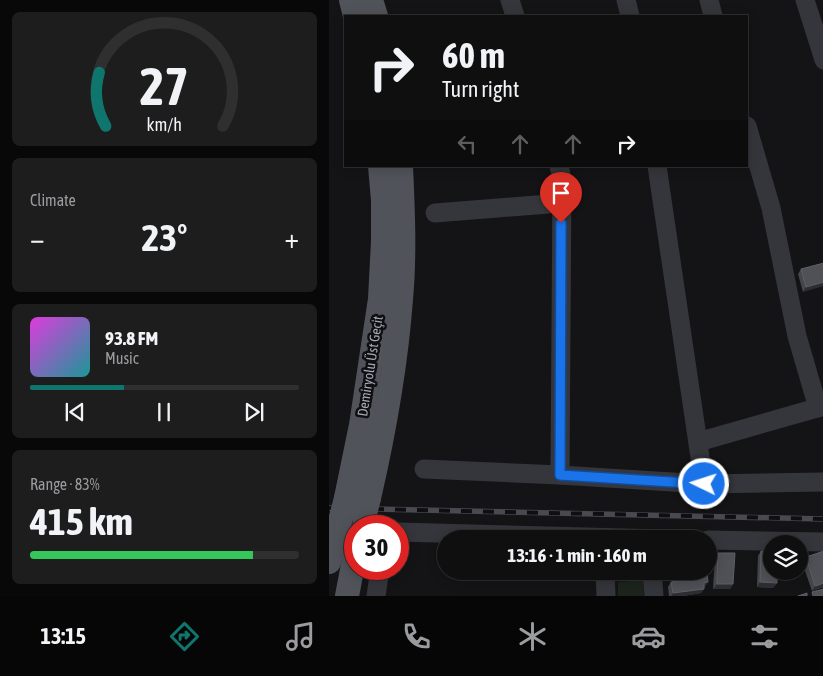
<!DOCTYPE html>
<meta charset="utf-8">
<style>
body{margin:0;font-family:"Asap Condensed",sans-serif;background:#1d1d1e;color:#f1f3f6;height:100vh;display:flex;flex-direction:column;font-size:19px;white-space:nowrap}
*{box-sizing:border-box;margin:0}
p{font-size:16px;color:#9b9c9f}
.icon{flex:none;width:28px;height:28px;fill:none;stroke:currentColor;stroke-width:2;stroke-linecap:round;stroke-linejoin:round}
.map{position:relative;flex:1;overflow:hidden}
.side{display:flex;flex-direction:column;gap:12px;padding:12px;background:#080809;width:329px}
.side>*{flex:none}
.guide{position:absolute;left:15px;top:15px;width:404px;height:152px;border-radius:0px;box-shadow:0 2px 12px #0003,0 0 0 1px #2f2f30;background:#0f0f10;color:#f1f3f6;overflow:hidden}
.controls{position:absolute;left:434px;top:535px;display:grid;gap:10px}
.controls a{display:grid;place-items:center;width:45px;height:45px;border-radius:50%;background:#0f0f10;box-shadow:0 2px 12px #0003,0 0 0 1px #2f2f30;font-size:25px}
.speed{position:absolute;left:15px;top:515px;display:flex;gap:10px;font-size:25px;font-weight:700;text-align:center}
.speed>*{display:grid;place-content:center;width:65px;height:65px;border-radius:50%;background:#0f0f10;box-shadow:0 2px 12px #0003,0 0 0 1px #2f2f30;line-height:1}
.speed .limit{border:8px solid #d22;background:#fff;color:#111}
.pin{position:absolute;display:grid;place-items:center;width:42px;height:42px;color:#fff;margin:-51px -21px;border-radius:50% 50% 50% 0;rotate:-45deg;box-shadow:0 0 5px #0007}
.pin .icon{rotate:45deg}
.me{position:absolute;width:55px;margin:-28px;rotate:274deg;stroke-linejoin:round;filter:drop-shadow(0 0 4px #0008)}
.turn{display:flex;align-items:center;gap:18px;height:105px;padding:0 15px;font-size:22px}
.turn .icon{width:65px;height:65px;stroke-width:2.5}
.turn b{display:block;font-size:35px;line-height:42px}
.lanes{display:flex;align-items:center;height:48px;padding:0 15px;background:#0003;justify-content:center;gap:25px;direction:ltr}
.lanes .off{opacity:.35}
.big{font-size:38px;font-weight:700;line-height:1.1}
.side .card{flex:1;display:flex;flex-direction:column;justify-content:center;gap:8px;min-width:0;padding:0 18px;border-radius:8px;background:#1d1d1e}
.side .dial{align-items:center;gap:0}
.dial svg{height:130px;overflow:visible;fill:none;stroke:#2f2f30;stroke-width:7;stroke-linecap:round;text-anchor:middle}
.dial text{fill:#f1f3f6;stroke:none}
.song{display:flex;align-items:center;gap:15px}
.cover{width:60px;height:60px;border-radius:8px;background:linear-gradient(135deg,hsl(300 70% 55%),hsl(180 70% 35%))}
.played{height:5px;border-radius:2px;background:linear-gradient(90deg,#0f766e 35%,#2f2f30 35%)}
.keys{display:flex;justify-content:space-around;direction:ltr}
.heat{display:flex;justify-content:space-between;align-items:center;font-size:28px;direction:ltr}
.charge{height:8px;border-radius:4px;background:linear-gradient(90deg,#34c759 83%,#2f2f30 0)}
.trip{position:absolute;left:108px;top:530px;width:280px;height:50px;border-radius:25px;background:#0f0f10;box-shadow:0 2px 12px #0003,0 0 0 1px #2f2f30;font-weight:700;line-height:50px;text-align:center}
.dock{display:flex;height:80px;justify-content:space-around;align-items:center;background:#060606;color:#9b9c9f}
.dock .icon{width:35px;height:35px}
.dock .current{color:#0f766e}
.dock b{font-size:22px;color:#f1f3f6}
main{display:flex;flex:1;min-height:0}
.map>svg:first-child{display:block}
</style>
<main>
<section class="side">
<div class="card dial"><svg viewBox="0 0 100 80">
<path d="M14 69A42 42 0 1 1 86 69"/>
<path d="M14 69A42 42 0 0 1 10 36" stroke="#0f766e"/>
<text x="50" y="56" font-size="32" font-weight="700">27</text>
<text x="50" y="72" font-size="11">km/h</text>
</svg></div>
<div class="card"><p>Climate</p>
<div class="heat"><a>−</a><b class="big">23°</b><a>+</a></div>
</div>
<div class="card">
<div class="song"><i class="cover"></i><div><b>93.8 FM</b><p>Music</p></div></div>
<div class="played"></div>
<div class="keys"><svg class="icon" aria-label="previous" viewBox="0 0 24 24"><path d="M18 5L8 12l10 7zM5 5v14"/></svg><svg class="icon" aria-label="pause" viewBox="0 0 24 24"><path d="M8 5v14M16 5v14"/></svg><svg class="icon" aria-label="next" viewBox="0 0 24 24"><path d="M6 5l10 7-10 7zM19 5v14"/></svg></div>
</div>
<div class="card"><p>Range · 83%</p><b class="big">415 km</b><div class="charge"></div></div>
</section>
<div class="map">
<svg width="495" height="596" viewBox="0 0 495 596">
<rect width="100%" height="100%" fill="#141416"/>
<polygon fill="#1c241d" points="314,580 315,596 289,596 289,582"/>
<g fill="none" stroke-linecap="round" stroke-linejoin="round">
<g stroke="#35363b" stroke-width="19">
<polyline points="181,0 186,16"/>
<polyline points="297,0 301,16"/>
<polyline points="380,0 384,16"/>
<polyline points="476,0 495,60"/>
<polyline points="418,126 442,208 468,336 489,408"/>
<polyline points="230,166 233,179 231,475"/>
<polyline points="328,166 375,484"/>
<polyline points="106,213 232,203"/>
<polyline points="369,442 495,406"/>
<polyline points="95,469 231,475 375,484 495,482"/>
<polyline points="0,531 26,531"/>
<polyline points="69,532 335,539"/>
<polyline points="379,540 495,542"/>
<polyline points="276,571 277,596"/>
<polyline points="323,571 325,596"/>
<polyline points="47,596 51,569"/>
</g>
<g stroke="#51535a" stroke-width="24">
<polyline points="22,0 26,16"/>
<polyline points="42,0 47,16"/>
<polyline points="17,498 32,425 51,299 54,241 54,200 51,166"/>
<path d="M 40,498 C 55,433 67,366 72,299 C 76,256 74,210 72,166"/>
<polyline points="0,562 5,544"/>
<polyline points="18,596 26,554"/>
</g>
<defs>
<polyline id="rail" points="0,508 495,519"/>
</defs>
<use href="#rail" stroke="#484a50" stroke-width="5.5"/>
<use href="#rail" stroke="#0f0f11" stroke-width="4" stroke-dasharray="11" stroke-linecap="butt"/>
<g stroke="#51535a" stroke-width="24">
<polyline points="35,518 40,498"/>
<polyline points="5,544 17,498"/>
</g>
</g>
<g fill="#45464b">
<polygon points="495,263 474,292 469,274 472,269"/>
<polygon points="432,551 448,583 444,588 428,587 429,556"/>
<polygon points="389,553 404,584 401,589 384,589 386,558"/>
<polygon points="477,557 495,587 483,591 473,562"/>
<polygon points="342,571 378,571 375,589 372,593 354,596 340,596 339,587 342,582 343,582"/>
</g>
<g fill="#2d2e31">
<polygon points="495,282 495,286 474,292 477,287"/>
<polygon points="379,582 376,587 371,587 375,583"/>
<polygon points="431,582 448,583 444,588 428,587"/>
<polygon points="495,583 495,587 483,591 486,586"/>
<polygon points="388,584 404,584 401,589 384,589"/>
<polygon points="375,589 372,593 354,596 342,596 344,593"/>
</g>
<g fill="#505157" stroke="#5d5f66">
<polygon points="495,263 495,282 477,287 472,269"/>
<polygon points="432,551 442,552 442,571 448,571 448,583 431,582"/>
<polygon points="495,551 495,583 486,586 477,557"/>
<polygon points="389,553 406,553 404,584 388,584"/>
<polygon points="346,571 378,571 379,582 375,583 375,589 344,593 342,582 347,582"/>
<polygon points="495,589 495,596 484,596 483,592"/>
<polygon points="478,593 478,596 469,596"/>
</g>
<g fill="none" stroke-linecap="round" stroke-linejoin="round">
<defs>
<polyline id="route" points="232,223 231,475 375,484"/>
</defs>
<use href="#route" stroke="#114b97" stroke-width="12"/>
<use href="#route" stroke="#1a73e8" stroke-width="9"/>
</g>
<g text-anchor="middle" stroke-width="5" stroke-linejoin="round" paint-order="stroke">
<g font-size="14" fill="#a5aab7" stroke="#0f0f11">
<text transform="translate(41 366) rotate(-81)" y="5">Demiryolu Üst Geçit</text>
</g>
</g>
</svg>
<div class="controls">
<a><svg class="icon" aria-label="layers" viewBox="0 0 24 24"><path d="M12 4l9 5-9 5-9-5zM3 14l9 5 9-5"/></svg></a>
</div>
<div class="speed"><div class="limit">30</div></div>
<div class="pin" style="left:232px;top:223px;background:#d93025"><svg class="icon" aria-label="arrive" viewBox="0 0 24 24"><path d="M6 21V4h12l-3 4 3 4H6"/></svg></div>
<svg class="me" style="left:375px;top:484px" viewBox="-20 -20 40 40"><circle r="17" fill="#1a73e8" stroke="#fff" stroke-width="3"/><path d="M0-11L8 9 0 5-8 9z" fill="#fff"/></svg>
<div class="trip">13:16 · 1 min · 160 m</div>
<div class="guide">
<div class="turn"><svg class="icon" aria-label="right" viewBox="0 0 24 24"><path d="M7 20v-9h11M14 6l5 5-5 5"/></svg><div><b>60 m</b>Turn right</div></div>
<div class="lanes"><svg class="icon off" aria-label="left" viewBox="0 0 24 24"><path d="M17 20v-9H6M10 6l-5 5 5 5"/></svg><svg class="icon off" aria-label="ahead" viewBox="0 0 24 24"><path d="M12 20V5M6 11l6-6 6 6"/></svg><svg class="icon off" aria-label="ahead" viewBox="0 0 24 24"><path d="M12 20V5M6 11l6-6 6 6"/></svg><svg class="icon" aria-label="right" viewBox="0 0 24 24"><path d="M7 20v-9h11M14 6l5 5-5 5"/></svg></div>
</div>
</div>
</main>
<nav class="dock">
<b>13:15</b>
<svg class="icon current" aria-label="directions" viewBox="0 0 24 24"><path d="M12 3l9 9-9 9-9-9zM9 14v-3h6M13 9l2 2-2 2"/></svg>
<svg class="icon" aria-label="music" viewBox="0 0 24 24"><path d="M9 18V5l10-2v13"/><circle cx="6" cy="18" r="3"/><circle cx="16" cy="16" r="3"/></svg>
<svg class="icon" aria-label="phone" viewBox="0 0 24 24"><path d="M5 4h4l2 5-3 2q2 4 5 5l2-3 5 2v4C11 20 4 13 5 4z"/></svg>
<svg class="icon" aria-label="climate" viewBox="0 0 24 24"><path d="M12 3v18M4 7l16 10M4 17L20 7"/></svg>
<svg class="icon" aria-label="car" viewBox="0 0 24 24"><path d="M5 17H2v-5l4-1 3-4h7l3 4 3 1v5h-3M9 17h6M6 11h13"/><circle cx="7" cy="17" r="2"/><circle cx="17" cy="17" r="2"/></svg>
<svg class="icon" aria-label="filters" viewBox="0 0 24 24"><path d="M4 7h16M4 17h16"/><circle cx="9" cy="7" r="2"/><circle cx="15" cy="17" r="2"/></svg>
</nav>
